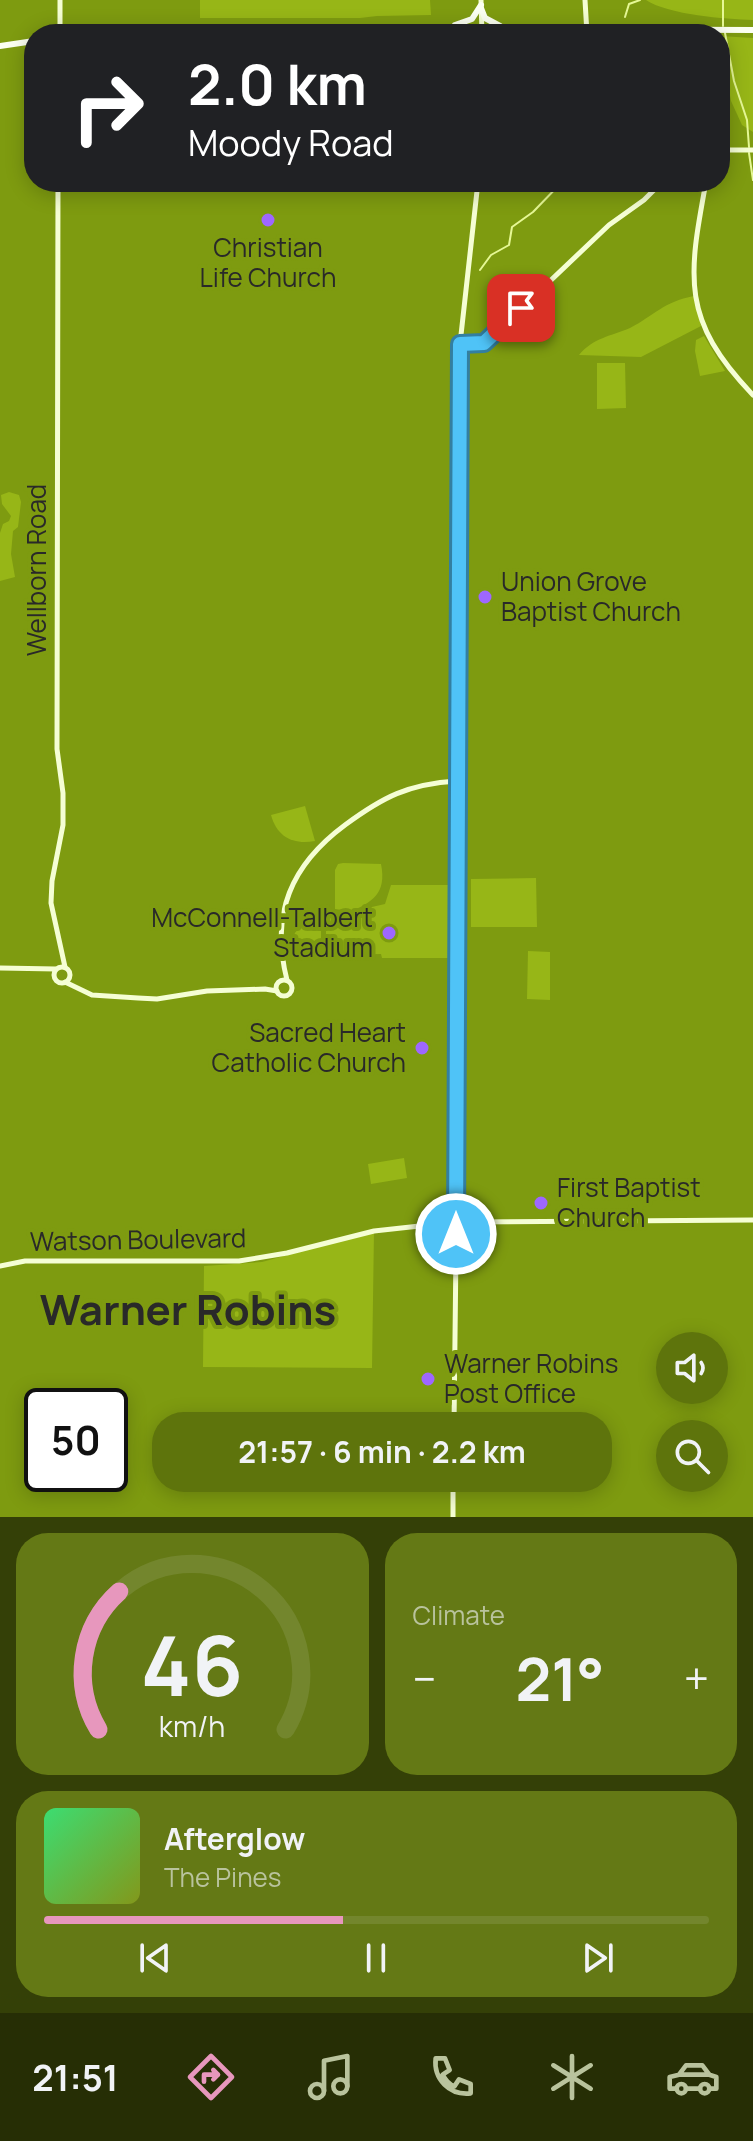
<!DOCTYPE html>
<meta charset="utf-8">
<style>
body{margin:0;font-family:Manrope,sans-serif;background:#647915;color:#f1f3f6;height:100vh;display:flex;flex-direction:column;font-size:30px;white-space:nowrap}
*{box-sizing:border-box;margin:0}
p{font-size:26px;color:#b9c39d}
.icon{flex:none;width:44px;height:44px;fill:none;stroke:currentColor;stroke-width:2;stroke-linecap:round;stroke-linejoin:round}
.map{position:relative;height:1517px;overflow:hidden}
.side{display:flex;flex-direction:column;gap:16px;padding:16px;background:#344007;flex:1}
.side>*{flex:none}
.banner{position:absolute;left:24px;top:24px;width:706px;height:168px;border-radius:32px;box-shadow:0 4px 20px #0003;background:#202124;color:#fff;overflow:hidden}
.buttons{position:absolute;left:656px;top:1332px;display:grid;gap:16px}
.buttons a{display:grid;place-items:center;width:72px;height:72px;border-radius:50%;background:#5e740c;box-shadow:0 4px 20px #0003;font-size:40px}
.speed{position:absolute;left:24px;top:1388px;display:flex;gap:16px;font-size:40px;font-weight:700;text-align:center}
.speed>*{display:grid;place-content:center;width:104px;height:104px;border-radius:50%;background:#5e740c;box-shadow:0 4px 20px #0003;line-height:1}
.speed .limit{border:4px solid #111;border-radius:12px;background:#fff;color:#111}
.pin{position:absolute;display:grid;place-items:center;width:68px;height:68px;color:#fff;margin:-34px;border-radius:16px;box-shadow:0 4px 12px #0006}
.me{position:absolute;width:88px;margin:-44px;rotate:0deg;stroke-linejoin:round;filter:drop-shadow(0 0 6px #0008)}
.turn{display:flex;align-items:center;gap:28px;height:168px;padding:0 32px;font-size:36px}
.turn .icon{width:104px;height:104px;stroke-width:2.5}
.turn b{display:block;font-size:56px;line-height:68px}
.big{font-size:60px;font-weight:700;line-height:1.1}
.side .tile{flex:1;display:flex;flex-direction:column;justify-content:center;gap:12px;min-width:0;padding:0 28px;border-radius:32px;background:#647915}
.side .dial{align-items:center;gap:0}
.dial svg{height:208px;overflow:visible;fill:none;stroke:#73862d;stroke-width:7;stroke-linecap:round;text-anchor:middle}
.dial text{fill:#f1f3f6;stroke:none}
.song{display:flex;align-items:center;gap:24px}
.cover{width:96px;height:96px;border-radius:12px;background:linear-gradient(135deg,hsl(140 70% 55%),hsl(70 70% 35%))}
.played{height:8px;border-radius:4px;background:linear-gradient(90deg,#e797bd 45%,#73862d 45%)}
.keys{display:flex;justify-content:space-around;direction:ltr}
.heat{display:flex;justify-content:space-between;align-items:center;font-size:44px;direction:ltr}
.side .tiles{flex:1;display:grid;gap:16px;grid-template-columns:1fr 1fr}
.tile:last-child{grid-column:span 2}
.trip{position:absolute;left:152px;top:1412px;width:460px;height:80px;border-radius:32px;background:#5e740c;box-shadow:0 4px 20px #0003;font-weight:700;line-height:80px;text-align:center}
.dock{display:flex;height:128px;justify-content:space-around;align-items:center;background:#262e05;color:#b9c39d}
.dock .icon{width:56px;height:56px}
.dock .current{color:#e797bd}
.dock b{font-size:36px;color:#f1f3f6}
.map>svg:first-child{display:block}
</style>
<div class="map">
<svg width="753" height="1517" viewBox="0 0 753 1517">
<rect width="100%" height="100%" fill="#7e9b10"/>
<g fill="#97b617">
<polygon points="200,0 430,0 431,15 377,16 360,18 200,18"/>
<path d="M 646,0 L 753,0 L 753,20 C 725,19 669,15 646,0 Z"/>
<polygon points="720,36 753,38 753,132 742,125 731,101"/>
<path d="M 694,296 L 701,326 L 641,357 L 579,355 C 593,338 611,336 630,328 C 655,315 663,302 694,296 Z"/>
<polygon points="704,336 725,371 700,376 695,351 696,340"/>
<polygon points="597,363 625,363 626,408 597,409"/>
<polygon points="9,492 19,495 21,502 18,527 13,531 11,554 15,577 0,581 0,533 3,524 9,521 11,516 2,504 1,495"/>
<path d="M 305,806 L 315,841 C 293,845 277,837 271,815 Z"/>
<path d="M 343,863 L 381,864 C 387,894 372,902 350,912 L 385,904 L 391,885 L 453,885 L 453,958 L 382,958 L 381,954 L 326,955 L 326,911 L 349,911 L 335,909 L 335,870 L 338,864 Z"/>
<polygon points="536,878 537,927 471,927 471,879"/>
<path d="M 321,919 L 321,951 L 290,950 C 291,931 303,921 321,919 Z"/>
<polygon points="528,951 550,952 550,1000 527,999"/>
<polygon points="404,1158 407,1178 371,1184 368,1164"/>
<polygon points="374,1231 372,1368 203,1367 204,1266 262,1262"/>
</g>
<g fill="none" stroke-linecap="round" stroke-linejoin="round">
<g stroke="#e6f895" stroke-width="2">
<polyline points="723,0 723,26"/>
<polyline points="625,17 629,4 640,0"/>
<polyline points="642,33 642,34"/>
<polyline points="725,33 734,81 747,120 749,147"/>
<polyline points="749,153 753,180"/>
<polyline points="480,270 491,255 509,245 512,227 533,212 562,182"/>
</g>
<g stroke="#f5fed4" stroke-width="5">
<polyline points="60,0 60,34"/>
<polyline points="481,0 482,34"/>
<polyline points="585,0 587,34"/>
<polyline points="720,150 753,150"/>
<polyline points="58,182 57,749 63,793 63,825 52,881 51,903 65,967"/>
<path d="M 706,182 C 688,278 681,320 753,395"/>
<polyline points="460,344 481,344 489,339 609,225 644,200 662,182"/>
<circle cx="62" cy="975" r="8"/>
<polyline points="0,968 56,969"/>
<circle cx="284" cy="988" r="8"/>
<path d="M 287,980 C 270,914 291,865 345,825 C 383,797 408,784 457,781"/>
<polyline points="65,982 92,995 138,998 157,999 207,991 265,989 277,991"/>
<polyline points="0,1266 25,1261 239,1261 287,1253 374,1231 456,1222 753,1220"/>
<polyline points="454,1426 459,985 456,685 460,344 478,182"/>
<polyline points="453,1517 453,1478"/>
</g>
<g stroke="#fbfff1" stroke-width="6">
<polyline points="481,8 485,18 500,26"/>
<polyline points="455,25 472,19 481,5"/>
<polyline points="447,29 459,34"/>
<polyline points="95,34 177,29 261,28 753,30"/>
<polyline points="0,46 34,41"/>
</g>
</g>
<g fill="none" stroke-linecap="round" stroke-linejoin="round">
<defs>
<polyline id="route" points="456,1234 460,344 484,343 521,308"/>
</defs>
<use href="#route" stroke="#337fa1" stroke-width="20"/>
<use href="#route" stroke="#4fc3f7" stroke-width="14"/>
</g>
<g fill="#9e67ff" stroke="#7e9b10" stroke-width="3">
<circle cx="268" cy="220" r="8"/>
<circle cx="485" cy="597" r="8"/>
<circle cx="389" cy="933" r="8"/>
<circle cx="422" cy="1048" r="8"/>
<circle cx="541" cy="1203" r="8"/>
<circle cx="428" cy="1379" r="8"/>
</g>
<g text-anchor="middle" stroke-width="8" stroke-linejoin="round" paint-order="stroke">
<g font-size="26" fill="#292929" stroke="#7e9b10" text-anchor="start">
<text x="268" y="257" text-anchor="middle">Christian<tspan x="268" dy="30">Life Church</tspan></text>
<text x="501" y="591">Union Grove<tspan x="501" dy="30">Baptist Church</tspan></text>
<text x="373" y="927" text-anchor="end">McConnell-Talbert<tspan x="373" dy="30">Stadium</tspan></text>
<text x="406" y="1042" text-anchor="end">Sacred Heart<tspan x="406" dy="30">Catholic Church</tspan></text>
<text x="557" y="1197">First Baptist<tspan x="557" dy="30">Church</tspan></text>
<text x="444" y="1373">Warner Robins<tspan x="444" dy="30">Post Office</tspan></text>
</g>
<g font-size="26" fill="#292929" stroke="#7e9b10">
<text transform="translate(37 570) rotate(-90)" y="9">Wellborn Road</text>
<text transform="translate(138 1240) rotate(-1)" y="9">Watson Boulevard</text>
</g>
<g font-size="42" font-weight="bold" fill="#292929" stroke="#7e9b10">
<text x="188" y="1325">Warner Robins</text>
</g>
</g>
</svg>
<div class="buttons">
<a><svg class="icon" aria-label="sound" viewBox="0 0 24 24"><path d="M4 9h4l5-4v14l-5-4H4zM17 9q2 3 0 6"/></svg></a>
<a><svg class="icon" aria-label="search" viewBox="0 0 24 24"><circle cx="10" cy="10" r="6"/><path d="M15 15l6 6"/></svg></a>
</div>
<div class="speed"><div class="limit">50</div></div>
<div class="pin" style="left:521px;top:308px;background:#d93025"><svg class="icon" aria-label="arrive" viewBox="0 0 24 24"><path d="M6 21V4h12l-3 4 3 4H6"/></svg></div>
<svg class="me" style="left:456px;top:1234px" viewBox="-20 -20 40 40"><circle r="17" fill="#4fc3f7" stroke="#fff" stroke-width="3"/><path d="M0-11L8 9 0 5-8 9z" fill="#fff"/></svg>
<div class="trip">21:57 · 6 min · 2.2 km</div>
<div class="banner">
<div class="turn"><svg class="icon" aria-label="right" viewBox="0 0 24 24"><path d="M7 20v-9h11M14 6l5 5-5 5"/></svg><div><b>2.0 km</b>Moody Road</div></div>
</div>
</div>
<section class="side">
<div class="tiles">
<div class="tile dial"><svg viewBox="0 0 100 80">
<path d="M14 69A42 42 0 1 1 86 69"/>
<path d="M14 69A42 42 0 0 1 22 16" stroke="#e797bd"/>
<text x="50" y="56" font-size="32" font-weight="700">46</text>
<text x="50" y="72" font-size="11">km/h</text>
</svg></div>
<div class="tile"><p>Climate</p>
<div class="heat"><a>−</a><b class="big">21°</b><a>+</a></div>
</div>
<div class="tile">
<div class="song"><i class="cover"></i><div><b>Afterglow</b><p>The Pines</p></div></div>
<div class="played"></div>
<div class="keys"><svg class="icon" aria-label="previous" viewBox="0 0 24 24"><path d="M18 5L8 12l10 7zM5 5v14"/></svg><svg class="icon" aria-label="pause" viewBox="0 0 24 24"><path d="M8 5v14M16 5v14"/></svg><svg class="icon" aria-label="next" viewBox="0 0 24 24"><path d="M6 5l10 7-10 7zM19 5v14"/></svg></div>
</div>
</div>
</section>
<nav class="dock">
<b>21:51</b>
<svg class="icon current" aria-label="directions" viewBox="0 0 24 24"><path d="M12 3l9 9-9 9-9-9zM9 14v-3h6M13 9l2 2-2 2"/></svg>
<svg class="icon" aria-label="music" viewBox="0 0 24 24"><path d="M9 18V5l10-2v13"/><circle cx="6" cy="18" r="3"/><circle cx="16" cy="16" r="3"/></svg>
<svg class="icon" aria-label="phone" viewBox="0 0 24 24"><path d="M5 4h4l2 5-3 2q2 4 5 5l2-3 5 2v4C11 20 4 13 5 4z"/></svg>
<svg class="icon" aria-label="climate" viewBox="0 0 24 24"><path d="M12 3v18M4 7l16 10M4 17L20 7"/></svg>
<svg class="icon" aria-label="car" viewBox="0 0 24 24"><path d="M5 17H2v-5l4-1 3-4h7l3 4 3 1v5h-3M9 17h6M6 11h13"/><circle cx="7" cy="17" r="2"/><circle cx="17" cy="17" r="2"/></svg>
</nav>
